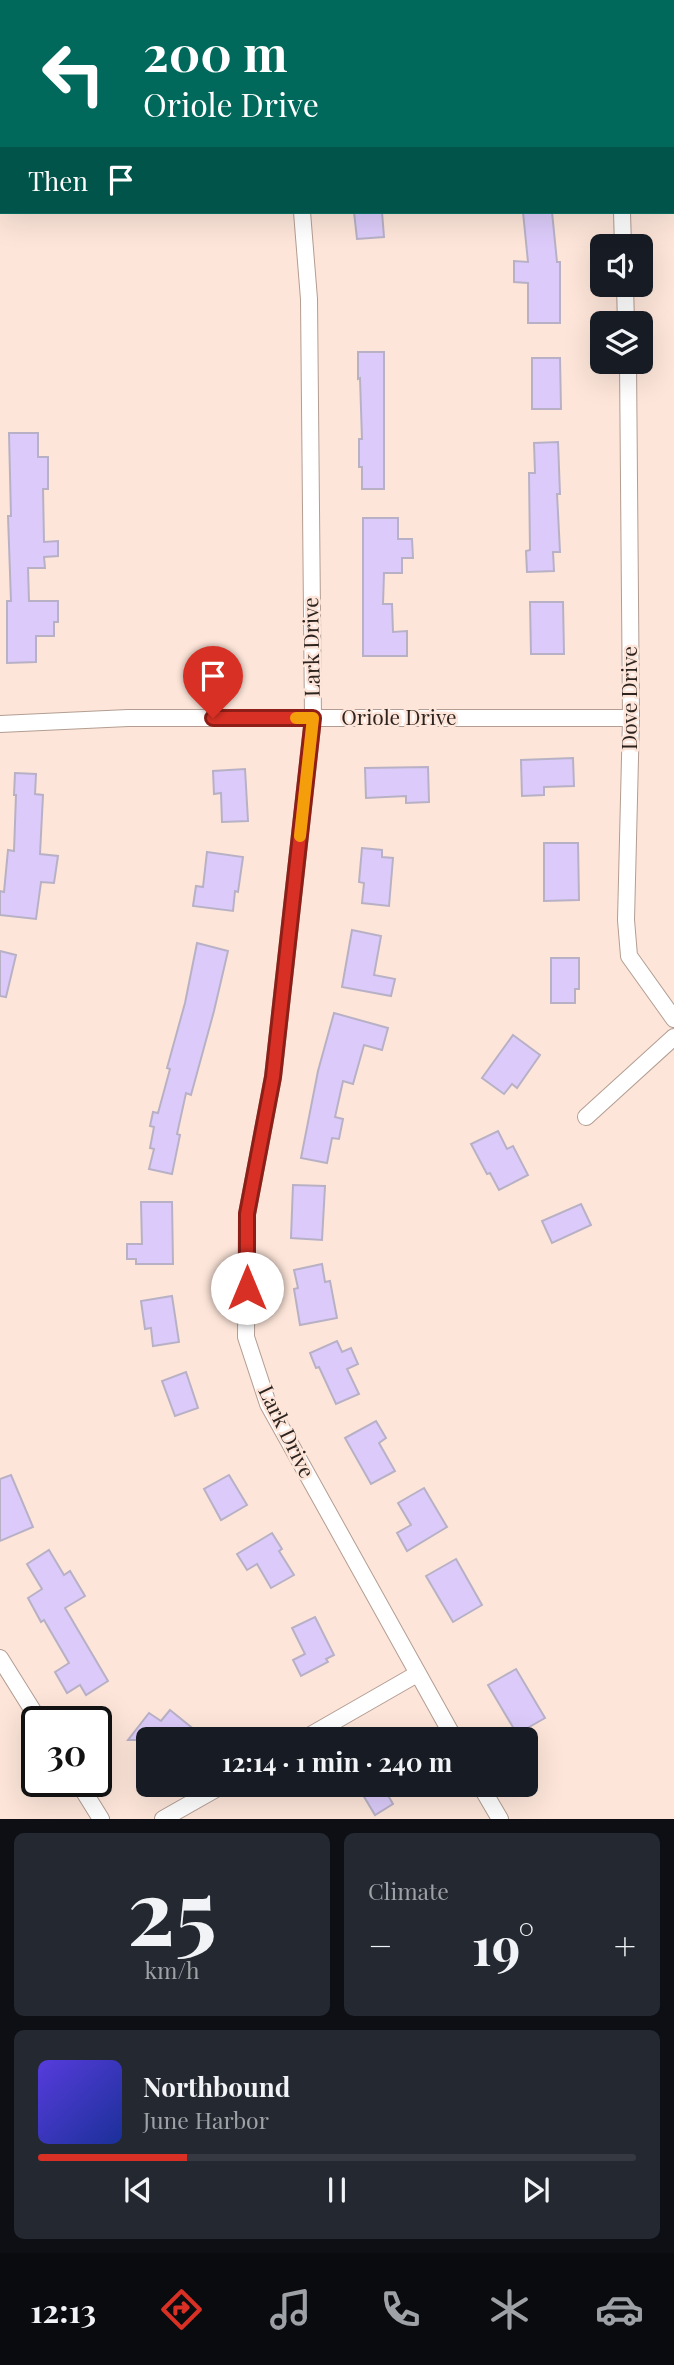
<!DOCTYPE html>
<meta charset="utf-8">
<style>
body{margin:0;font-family:"Playfair Display",serif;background:#242831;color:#f1f3f6;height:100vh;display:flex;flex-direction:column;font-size:26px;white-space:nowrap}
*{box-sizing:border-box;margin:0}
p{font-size:23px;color:#9ea1a6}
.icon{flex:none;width:38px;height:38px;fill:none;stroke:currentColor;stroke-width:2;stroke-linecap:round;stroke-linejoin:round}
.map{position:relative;height:1819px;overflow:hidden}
.details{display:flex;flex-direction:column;gap:14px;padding:14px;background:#0d0f14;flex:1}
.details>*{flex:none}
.guide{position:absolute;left:0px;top:0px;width:676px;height:214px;box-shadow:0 7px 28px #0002;background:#00695c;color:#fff;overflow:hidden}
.fabs{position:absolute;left:590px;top:234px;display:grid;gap:14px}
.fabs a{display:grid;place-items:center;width:63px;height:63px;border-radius:10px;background:#171b24;box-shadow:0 7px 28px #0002;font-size:35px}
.speed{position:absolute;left:21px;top:1706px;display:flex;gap:14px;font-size:35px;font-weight:700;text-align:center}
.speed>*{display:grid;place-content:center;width:91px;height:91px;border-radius:50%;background:#171b24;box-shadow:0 7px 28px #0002;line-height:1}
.speed .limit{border:4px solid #111;border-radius:10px;background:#fff;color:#111}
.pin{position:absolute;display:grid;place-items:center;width:60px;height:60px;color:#fff;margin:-72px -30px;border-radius:50% 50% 50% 0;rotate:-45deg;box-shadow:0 0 7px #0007}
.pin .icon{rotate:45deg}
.me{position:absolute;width:77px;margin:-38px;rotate:0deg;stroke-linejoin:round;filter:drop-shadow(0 0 5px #0008)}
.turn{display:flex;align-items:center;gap:24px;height:147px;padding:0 28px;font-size:32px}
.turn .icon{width:91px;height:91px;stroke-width:2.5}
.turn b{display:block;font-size:49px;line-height:60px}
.then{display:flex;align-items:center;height:66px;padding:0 28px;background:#0003;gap:14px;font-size:26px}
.big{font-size:52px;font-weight:700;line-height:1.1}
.details .widget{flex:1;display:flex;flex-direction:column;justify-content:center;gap:10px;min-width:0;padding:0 24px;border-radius:10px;background:#242831}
.details .dial{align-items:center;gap:0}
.dial b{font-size:91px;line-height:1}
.song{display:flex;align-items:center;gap:21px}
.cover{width:84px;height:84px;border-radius:10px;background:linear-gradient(135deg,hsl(250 70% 55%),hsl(230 70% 35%))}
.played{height:7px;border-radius:4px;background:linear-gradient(90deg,#d93025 25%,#363941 25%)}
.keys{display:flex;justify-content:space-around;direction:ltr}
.heat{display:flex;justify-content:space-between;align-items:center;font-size:38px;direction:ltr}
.details .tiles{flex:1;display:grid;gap:14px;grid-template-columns:1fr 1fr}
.widget:last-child{grid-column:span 2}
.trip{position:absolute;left:136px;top:1727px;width:402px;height:70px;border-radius:10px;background:#171b24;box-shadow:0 7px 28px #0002;font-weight:700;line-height:70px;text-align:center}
.dock{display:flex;height:112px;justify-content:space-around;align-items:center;background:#090b0e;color:#9ea1a6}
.dock .icon{width:49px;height:49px}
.dock .current{color:#d93025}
.dock b{font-size:32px;color:#f1f3f6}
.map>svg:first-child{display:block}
</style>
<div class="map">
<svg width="674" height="1819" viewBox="0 0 674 1819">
<rect width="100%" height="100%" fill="#fde5d9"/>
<g fill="#dccbfa" stroke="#b8b1c6" stroke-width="2">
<polygon points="354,212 382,212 384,237 357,239"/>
<polygon points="523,212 552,212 557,262 560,262 560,323 528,323 528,283 514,282 514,261 528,262"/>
<polygon points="358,352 384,352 384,489 362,489 362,467 359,467 359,439 362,439 360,378 358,379"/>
<polygon points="532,358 560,358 561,409 532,409"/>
<polygon points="9,433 38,433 38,457 48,457 48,489 43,489 44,542 58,541 58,556 44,557 45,568 28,568 29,601 58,601 58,622 54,622 54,636 36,636 36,662 7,663 7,601 11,601 8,516 11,516"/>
<polygon points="558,442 560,494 557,494 560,552 553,552 554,571 527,572 526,551 530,550 529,473 535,473 534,443"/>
<polygon points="363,518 398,518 398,539 412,539 413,558 402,558 402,573 384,573 383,604 392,604 393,632 407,631 407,656 363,656"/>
<polygon points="530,602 563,602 564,654 531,654"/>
<polygon points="573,758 574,786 544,787 544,795 522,796 521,760"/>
<polygon points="428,767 429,802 406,803 406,796 366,798 365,768"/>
<polygon points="245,769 248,821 222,822 221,793 214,794 213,771"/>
<polygon points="15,773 36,774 35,794 43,795 40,854 58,856 54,883 41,882 36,919 0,915 0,891 4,892 8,850 14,851 16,795 14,795"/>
<polygon points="544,843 578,843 579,900 544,901"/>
<polygon points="362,848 382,850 382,857 393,858 389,906 362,903 364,883 359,882"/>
<polygon points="207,852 243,857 238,892 235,891 233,911 193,906 196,886 203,887"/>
<polygon points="352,930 381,936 374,975 395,979 391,996 342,987"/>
<polygon points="197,943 228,951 214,1011 191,1095 186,1093 177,1134 180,1135 172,1174 149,1169 154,1149 150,1148 154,1127 150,1126 153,1112 158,1113 170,1069 167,1068 185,1003"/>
<polygon points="0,951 16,955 6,997 0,996"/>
<polygon points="551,958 579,958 579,989 575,989 575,1003 551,1003"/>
<polygon points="334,1013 388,1028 382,1050 364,1045 353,1084 343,1081 335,1117 343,1119 339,1139 332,1138 327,1163 301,1158 318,1071"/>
<polygon points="513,1035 540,1055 517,1088 512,1084 504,1094 482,1078"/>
<polygon points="498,1131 507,1149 513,1146 528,1175 499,1190 490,1173 487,1174 471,1144"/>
<polygon points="293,1185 325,1186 322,1240 291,1238"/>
<polygon points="141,1202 172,1202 173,1264 136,1264 136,1259 127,1259 127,1244 142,1244"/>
<polygon points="581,1204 591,1225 552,1243 542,1221"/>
<polygon points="322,1264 325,1282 330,1281 337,1318 300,1325 294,1289 298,1288 294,1270"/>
<polygon points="172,1296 179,1342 153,1346 151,1328 145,1329 141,1301"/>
<polygon points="337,1341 342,1352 351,1348 358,1364 347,1369 359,1394 336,1404 319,1367 316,1368 310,1353"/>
<polygon points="186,1372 198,1408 175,1416 162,1381"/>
<polygon points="376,1421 386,1438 379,1443 395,1471 371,1484 345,1438"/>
<polygon points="11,1475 33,1527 0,1541 0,1479"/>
<polygon points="229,1475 247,1505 221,1520 204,1489"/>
<polygon points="424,1488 447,1527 407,1551 397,1533 411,1525 398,1503"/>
<polygon points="272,1533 282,1549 279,1551 294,1575 271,1588 257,1564 247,1570 237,1554"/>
<polygon points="49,1550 64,1575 70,1571 85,1596 65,1608 108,1681 86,1695 80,1685 67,1693 55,1672 69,1663 44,1620 41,1622 28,1598 42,1589 27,1564"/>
<polygon points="456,1559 482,1605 453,1622 426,1576"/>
<polygon points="315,1617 334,1655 326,1659 328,1662 301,1676 293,1660 305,1654 292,1628"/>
<polygon points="516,1669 545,1718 517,1734 488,1685"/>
<polygon points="170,1710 196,1731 190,1740 149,1740 149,1750 136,1740 128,1740 149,1713 161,1721"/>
<polygon points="357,1785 382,1785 393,1804 375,1815"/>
</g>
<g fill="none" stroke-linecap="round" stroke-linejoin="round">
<defs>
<g id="street">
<polyline points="240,0 240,2"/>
<polyline points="584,0 584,2"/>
<polyline points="302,212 309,299 313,718 273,1077 247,1214 246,1337 268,1404 455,1740"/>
<polyline points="622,212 623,247"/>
<polyline points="625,285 626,324"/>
<polyline points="628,362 631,718 626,920 629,956 674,1019"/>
<polyline points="0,724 128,718 631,718"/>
<polyline points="586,1117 674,1037"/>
<polyline points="0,1658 40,1722"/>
<polyline points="302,1740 417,1674"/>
<polyline points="78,1782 101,1819"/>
<polyline points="480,1785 500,1819"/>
<polyline points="163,1819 223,1785"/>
</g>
</defs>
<use href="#street" stroke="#b39d92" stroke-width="18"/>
<use href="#street" stroke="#fff" stroke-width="16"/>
</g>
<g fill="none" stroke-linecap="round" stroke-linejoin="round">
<defs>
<polyline id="route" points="213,718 313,718 273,1077 247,1214 247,1288"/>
</defs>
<use href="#route" stroke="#8d1f18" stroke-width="18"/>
<use href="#route" stroke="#d93025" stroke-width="12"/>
<polyline stroke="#f59e0b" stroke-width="12" points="296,718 313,718 300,836"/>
</g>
<g text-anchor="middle" stroke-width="5" stroke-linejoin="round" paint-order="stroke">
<g font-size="21" fill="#2d2420" stroke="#fde5d9">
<text transform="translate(312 647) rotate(-91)" y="7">Lark Drive</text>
<text transform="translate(630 698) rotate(-90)" y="7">Dove Drive</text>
<text x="399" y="725">Oriole Drive</text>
<text transform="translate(286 1432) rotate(64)" y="7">Lark Drive</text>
</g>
</g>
</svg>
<div class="fabs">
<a><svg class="icon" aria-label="sound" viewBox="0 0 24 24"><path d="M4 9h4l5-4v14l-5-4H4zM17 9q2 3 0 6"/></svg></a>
<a><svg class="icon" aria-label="layers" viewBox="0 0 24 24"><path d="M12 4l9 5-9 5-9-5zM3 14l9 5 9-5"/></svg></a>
</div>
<div class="speed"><div class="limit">30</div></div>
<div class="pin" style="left:213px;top:718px;background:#d93025"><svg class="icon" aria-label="arrive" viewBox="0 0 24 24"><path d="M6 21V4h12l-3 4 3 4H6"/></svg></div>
<svg class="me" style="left:247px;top:1288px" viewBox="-20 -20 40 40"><circle r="19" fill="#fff"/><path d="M0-13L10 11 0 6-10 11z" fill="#d93025"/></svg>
<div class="trip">12:14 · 1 min · 240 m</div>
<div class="guide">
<div class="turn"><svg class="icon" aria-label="left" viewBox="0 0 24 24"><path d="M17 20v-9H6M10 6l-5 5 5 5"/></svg><div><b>200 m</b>Oriole Drive</div></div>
<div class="then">Then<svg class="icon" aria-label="arrive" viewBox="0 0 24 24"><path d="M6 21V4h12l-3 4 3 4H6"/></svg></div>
</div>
</div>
<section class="details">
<div class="tiles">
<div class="widget dial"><b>25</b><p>km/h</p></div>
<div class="widget"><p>Climate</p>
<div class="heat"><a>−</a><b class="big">19°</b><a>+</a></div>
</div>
<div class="widget">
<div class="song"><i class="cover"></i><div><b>Northbound</b><p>June Harbor</p></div></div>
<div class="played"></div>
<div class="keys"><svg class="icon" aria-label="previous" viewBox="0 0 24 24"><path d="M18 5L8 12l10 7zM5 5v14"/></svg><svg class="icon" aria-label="pause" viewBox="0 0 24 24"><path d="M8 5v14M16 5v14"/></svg><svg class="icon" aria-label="next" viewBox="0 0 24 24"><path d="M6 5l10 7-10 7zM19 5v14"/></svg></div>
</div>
</div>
</section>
<nav class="dock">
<b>12:13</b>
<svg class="icon current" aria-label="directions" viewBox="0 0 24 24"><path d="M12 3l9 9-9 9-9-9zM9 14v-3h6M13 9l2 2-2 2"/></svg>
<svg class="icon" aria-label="music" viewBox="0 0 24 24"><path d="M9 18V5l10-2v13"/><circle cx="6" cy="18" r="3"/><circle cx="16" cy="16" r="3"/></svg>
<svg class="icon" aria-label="phone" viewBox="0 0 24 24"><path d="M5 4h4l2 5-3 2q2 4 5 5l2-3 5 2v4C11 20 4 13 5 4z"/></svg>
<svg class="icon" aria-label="climate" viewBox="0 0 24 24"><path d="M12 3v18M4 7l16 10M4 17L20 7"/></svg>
<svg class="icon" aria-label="car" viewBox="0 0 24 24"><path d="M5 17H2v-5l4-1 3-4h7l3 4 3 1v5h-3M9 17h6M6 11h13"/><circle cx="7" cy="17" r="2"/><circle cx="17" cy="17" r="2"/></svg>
</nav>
